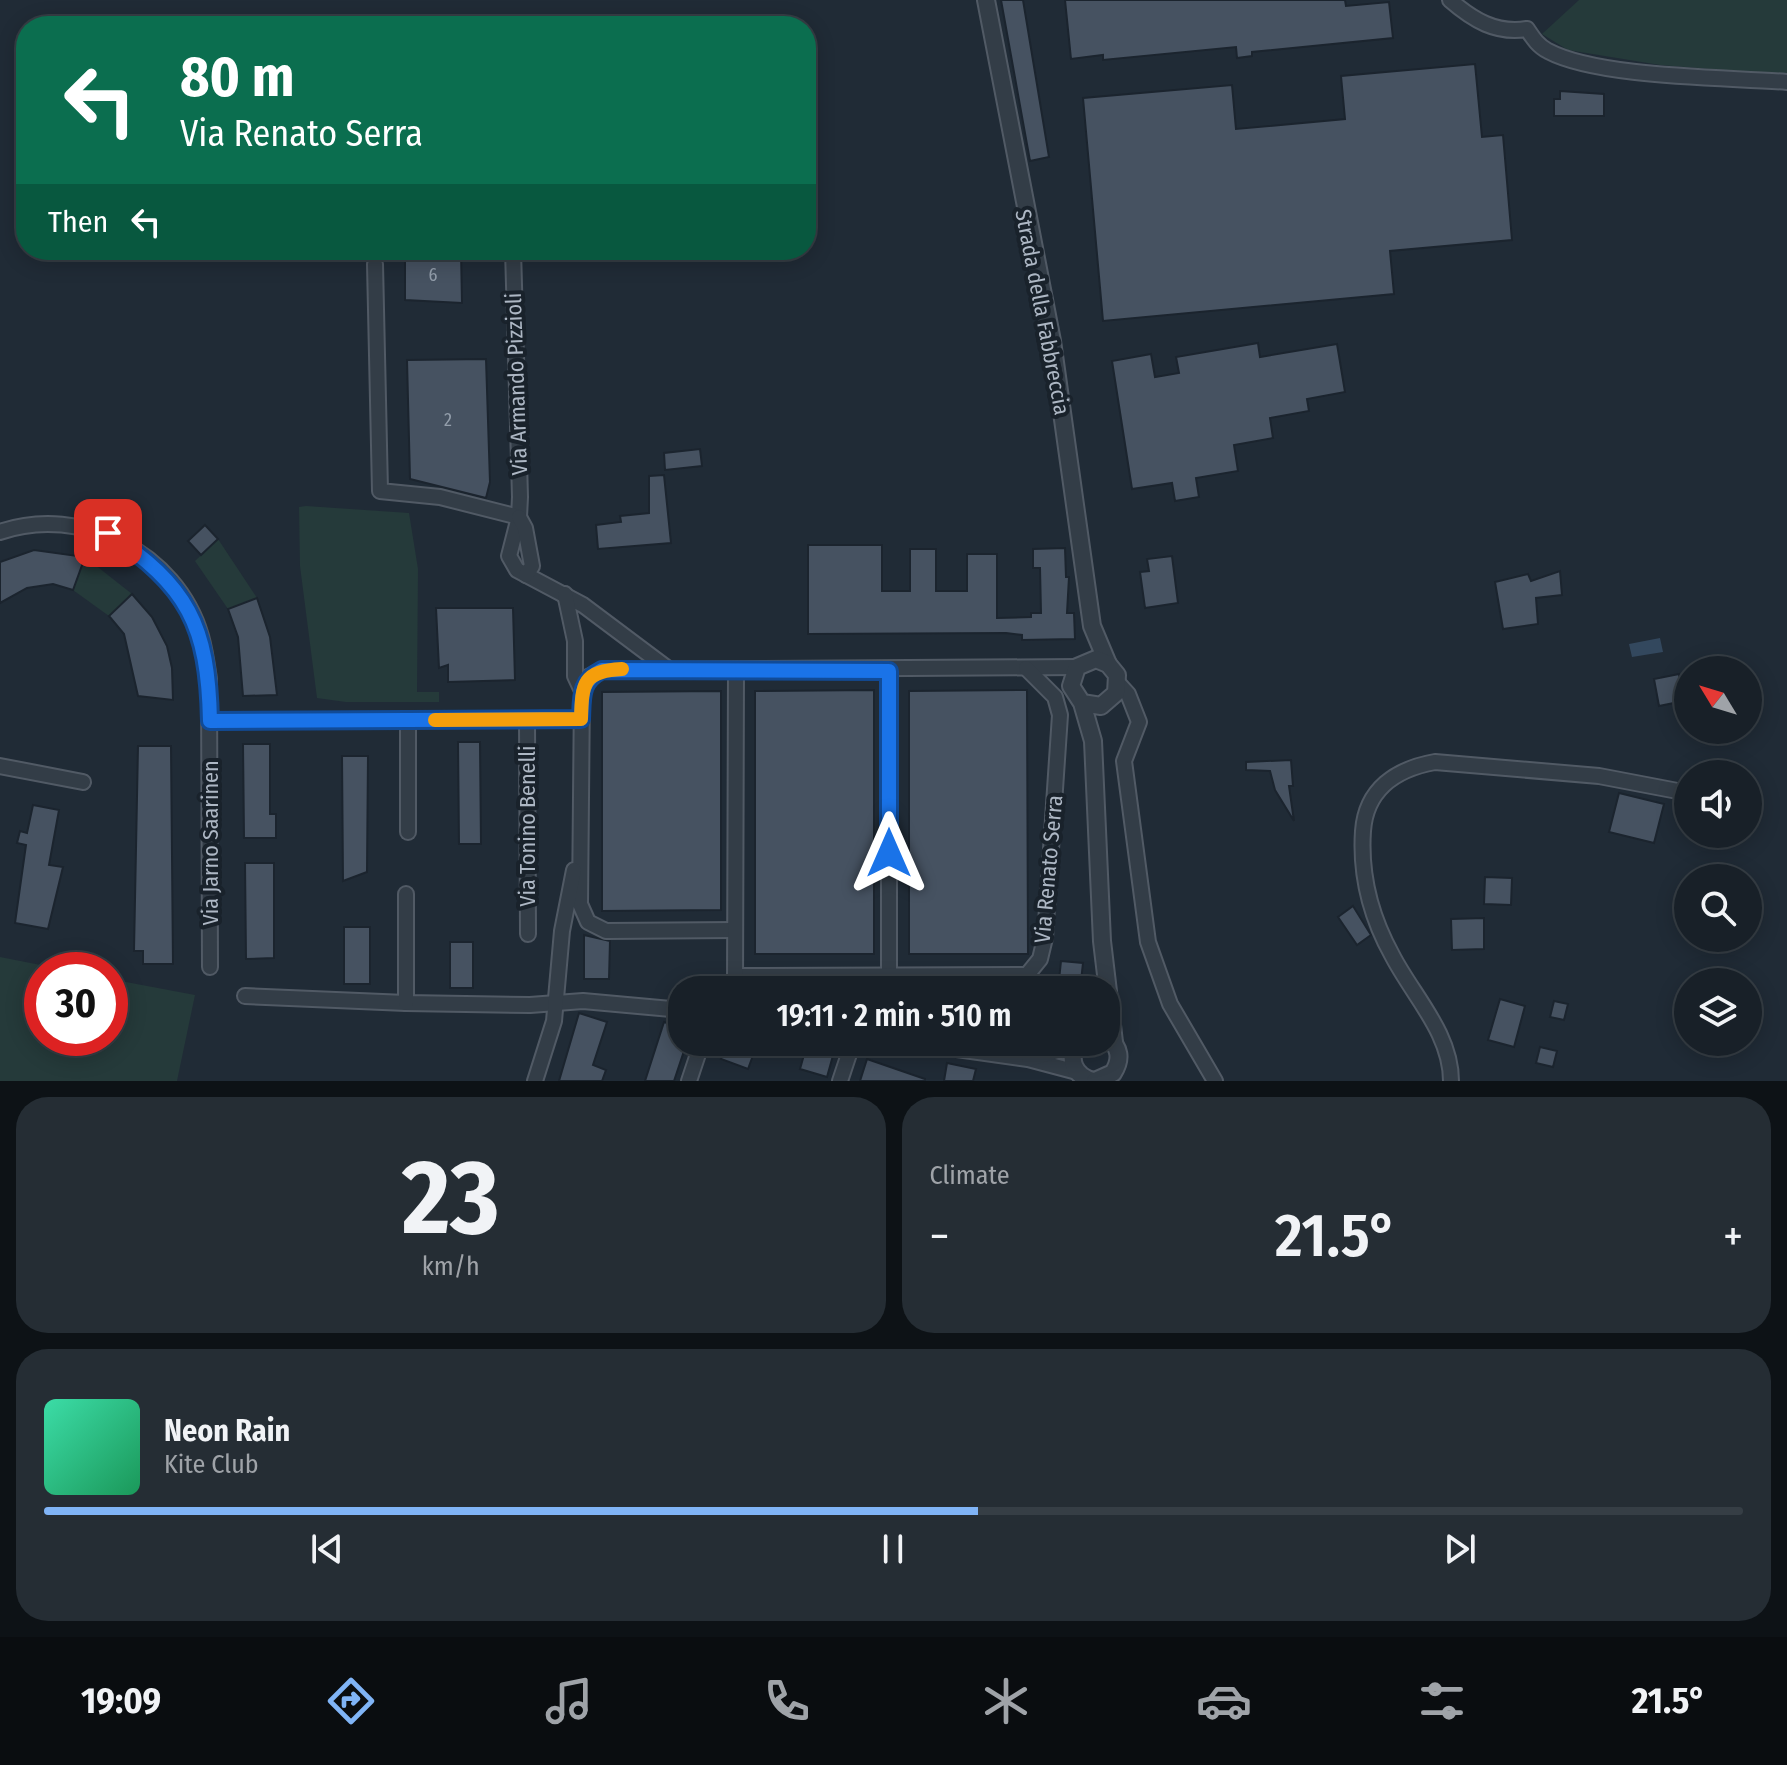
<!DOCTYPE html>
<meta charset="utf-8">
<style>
body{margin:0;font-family:"Fira Sans Condensed",sans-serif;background:#252d34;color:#f1f3f6;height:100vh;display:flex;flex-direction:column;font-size:30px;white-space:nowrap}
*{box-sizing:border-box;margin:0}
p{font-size:26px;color:#9fa3a8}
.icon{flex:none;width:44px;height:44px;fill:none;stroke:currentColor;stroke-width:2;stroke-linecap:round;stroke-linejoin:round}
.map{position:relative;height:1081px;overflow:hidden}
.details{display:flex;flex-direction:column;gap:16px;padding:16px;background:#0d1216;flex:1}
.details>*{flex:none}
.hud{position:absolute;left:16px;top:16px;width:800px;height:244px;border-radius:32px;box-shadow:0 4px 20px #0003,0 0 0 2px #363e45;background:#0b6e4f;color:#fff;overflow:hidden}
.needle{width:52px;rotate:308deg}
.buttons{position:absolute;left:1674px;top:656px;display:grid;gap:16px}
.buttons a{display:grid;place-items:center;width:88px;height:88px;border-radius:50%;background:#182028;box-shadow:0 4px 20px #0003,0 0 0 2px #363e45;font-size:40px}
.speed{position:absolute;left:24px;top:952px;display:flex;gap:16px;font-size:40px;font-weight:700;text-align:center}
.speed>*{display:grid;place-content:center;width:104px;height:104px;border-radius:50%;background:#182028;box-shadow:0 4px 20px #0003,0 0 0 2px #363e45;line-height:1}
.speed .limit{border:12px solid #d22;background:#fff;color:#111}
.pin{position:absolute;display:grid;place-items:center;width:68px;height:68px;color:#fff;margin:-34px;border-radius:16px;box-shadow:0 4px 12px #0006}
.me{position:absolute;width:88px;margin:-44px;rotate:0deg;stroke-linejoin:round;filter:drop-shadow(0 0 6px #0008)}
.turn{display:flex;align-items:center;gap:28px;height:168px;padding:0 32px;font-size:36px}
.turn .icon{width:104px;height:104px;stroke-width:2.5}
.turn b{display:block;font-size:56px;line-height:68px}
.then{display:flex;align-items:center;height:76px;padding:0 32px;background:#0003;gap:16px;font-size:30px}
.big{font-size:60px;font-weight:600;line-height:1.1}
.details .widget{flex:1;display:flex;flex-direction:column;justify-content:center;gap:12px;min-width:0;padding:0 28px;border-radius:32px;background:#252d34}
.details .dial{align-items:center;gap:0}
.dial b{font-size:104px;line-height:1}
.song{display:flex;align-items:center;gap:24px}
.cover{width:96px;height:96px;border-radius:12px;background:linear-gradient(135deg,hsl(160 70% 55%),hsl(150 70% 35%))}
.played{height:8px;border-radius:4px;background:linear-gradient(90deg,#80b4f6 55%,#363e45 55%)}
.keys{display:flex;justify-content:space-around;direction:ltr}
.heat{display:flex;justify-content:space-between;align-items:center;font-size:44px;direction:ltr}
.details .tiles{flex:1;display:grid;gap:16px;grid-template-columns:1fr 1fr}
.widget:last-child{grid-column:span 2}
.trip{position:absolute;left:668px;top:976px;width:452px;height:80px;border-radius:32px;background:#182028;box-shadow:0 4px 20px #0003,0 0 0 2px #363e45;font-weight:600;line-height:80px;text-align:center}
.tab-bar{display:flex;height:128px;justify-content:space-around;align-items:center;background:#0a0d10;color:#9fa3a8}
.tab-bar .icon{width:56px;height:56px}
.tab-bar .selected{color:#80b4f6}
.tab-bar b{font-size:36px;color:#f1f3f6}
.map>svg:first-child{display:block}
</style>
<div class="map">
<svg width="1787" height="1081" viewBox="0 0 1787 1081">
<rect width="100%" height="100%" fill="#202b36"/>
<g fill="#253a3a">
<polygon points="1579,0 1787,0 1787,75 1660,65 1568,50 1542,34"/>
<polygon points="306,506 409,513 418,569 417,692 439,692 439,702 346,702 317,698 300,566 299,507"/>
<polygon points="218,539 257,598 228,609 195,561"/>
<polygon points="85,557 132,594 109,616 73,590"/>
<polygon points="0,957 66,970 42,970 42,1038 110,1038 110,979 195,995 177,1081 0,1081"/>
</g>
<polygon fill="#33485e" points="1660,638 1663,652 1632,657 1629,644"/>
<g fill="#465261" stroke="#1b242e" stroke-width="2">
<polygon points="1001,0 1023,0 1049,157 1030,161"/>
<polygon points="1065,0 1345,0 1346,6 1389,2 1393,38 1252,52 1252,56 1237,58 1236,47 1103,60 1103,55 1071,59"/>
<polygon points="1475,64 1482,137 1503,135 1512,240 1390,251 1394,294 1103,321 1083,98 1232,85 1236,129 1345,119 1341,76"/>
<polygon points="1560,91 1604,94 1604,116 1554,116 1554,99 1560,99"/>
<polygon points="405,250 461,250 462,303 405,300"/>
<polygon points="1258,343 1260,357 1337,344 1345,392 1307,399 1309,411 1270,418 1273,438 1234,445 1238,471 1196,478 1199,497 1175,501 1172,483 1132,489 1112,361 1151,354 1155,377 1179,373 1176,357"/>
<polygon points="486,359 490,482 486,498 410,479 407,360"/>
<polygon points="700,449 702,466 665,470 664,453"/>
<polygon points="664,475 671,543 598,549 596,525 621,522 620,516 649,513 649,476"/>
<polygon points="205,525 218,539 201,555 188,541"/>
<polygon points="808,545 882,545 882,591 910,591 910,549 936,549 936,591 967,591 967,554 997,554 997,618 1031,617 1031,613 1041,613 1040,568 1033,568 1033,549 1065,548 1066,577 1069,577 1067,613 1074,613 1075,639 1022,640 1022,635 1006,633 808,634"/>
<polygon points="34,550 85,557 73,590 53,584 27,588 0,603 0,562"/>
<polygon points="1172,556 1178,603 1145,608 1140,572 1149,571 1147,559"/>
<polygon points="1560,571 1562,595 1536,598 1538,624 1503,629 1495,582 1528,574 1531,581"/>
<polygon points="132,594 152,617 167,646 172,668 173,700 138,696 124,634 109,616"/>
<polygon points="257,598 270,637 277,695 243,696 238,637 228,609"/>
<polygon points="436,608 513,608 515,680 448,682 448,665 439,668"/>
<polygon points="1679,674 1680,680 1688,678 1688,706 1675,709 1674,703 1659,706 1654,679"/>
<polygon points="874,690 874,954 755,954 755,691"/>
<polygon points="1027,690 1028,954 909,954 909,691"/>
<polygon points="721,691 721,910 602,911 602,692"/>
<polygon points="458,742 480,742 481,844 459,844"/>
<polygon points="243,744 270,744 270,814 276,814 276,838 244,838"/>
<polygon points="138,746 171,746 173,964 143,964 143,951 134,951"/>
<polygon points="342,756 368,756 367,872 343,881"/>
<polygon points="1291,760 1293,786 1289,786 1294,821 1275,790 1270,771 1246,770 1246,762"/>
<polygon points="1619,793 1664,804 1654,843 1609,832"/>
<polygon points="33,805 59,810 49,865 63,867 48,929 15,923 26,845 17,843 20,831 27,833"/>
<polygon points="245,863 274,863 274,958 246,959"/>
<polygon points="1485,877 1512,878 1511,905 1484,904"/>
<polygon points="1353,906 1371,935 1357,945 1338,917"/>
<polygon points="1484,918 1484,949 1452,950 1451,919"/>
<rect x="344" y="927" width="26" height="57"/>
<polygon points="584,935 610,941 609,979 584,979"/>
<rect x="450" y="942" width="23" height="46"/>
<polygon points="1061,961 1083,963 1080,990 1058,990"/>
<polygon points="1500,999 1525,1006 1514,1047 1488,1040"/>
<polygon points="1554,1001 1568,1004 1564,1020 1550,1017"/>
<polygon points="579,1013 607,1022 593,1065 606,1070 602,1081 559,1081"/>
<polygon points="664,1022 682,1028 682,1042 687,1042 674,1081 645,1081"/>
<polygon points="727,1042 758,1042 748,1069 721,1059"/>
<polygon points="807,1044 834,1052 827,1077 800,1069"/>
<polygon points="1540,1047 1557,1051 1553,1067 1536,1063"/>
<polygon points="867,1059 925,1079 925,1081 860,1081"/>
<polygon points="947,1063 976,1069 973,1081 944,1081"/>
</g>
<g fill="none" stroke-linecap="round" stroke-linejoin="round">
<defs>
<g id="minor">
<path d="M 1450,0 C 1473,20 1496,34 1527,29 C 1533,38 1538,46 1548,51 C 1599,78 1726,77 1787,82"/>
<polyline points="513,250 520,497 519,517 509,556 517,570 583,605 667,668"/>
<polyline points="375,264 380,491 440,497 519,517"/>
<polyline points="519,517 525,528 532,566 526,575"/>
<path d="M 0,532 C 80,504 177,552 201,636 C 205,650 207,665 209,679 L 210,967"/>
<polyline points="565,594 575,641 575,676 582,691"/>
<polyline points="1118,683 1128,694 1139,722 1124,761 1148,942 1170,1004 1215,1081"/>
<polyline points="527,719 528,934"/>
<polyline points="408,720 408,832"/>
<polyline points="210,721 581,719"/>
<polyline points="0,766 83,782"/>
<polyline points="735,930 606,931 588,922 580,904 582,691 588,677 602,670 1077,667"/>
<polyline points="889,975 889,671"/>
<polyline points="735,976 1027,975 1040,959 1045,938 1060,715 1055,697 1026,668"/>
<polyline points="735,990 736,670"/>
<polyline points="245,996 406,1003 530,1005 583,1001 682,1010"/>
<polyline points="406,1003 406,894"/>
<polyline points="907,1042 1028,1059 1077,1072"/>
<polyline points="1029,1059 1075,1046"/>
<polyline points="535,1081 554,1021 562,931 574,870"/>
<polyline points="689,1081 702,1042"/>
<polyline points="840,1081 853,1042"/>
<path d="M 1451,1081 C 1451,1033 1413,996 1392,955 C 1371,917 1360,875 1363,831 C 1366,789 1396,769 1435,762 L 1599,776 L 1688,793"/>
</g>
<g id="tertiary">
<polyline points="986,0 1052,341 1092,626 1108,664"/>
<polyline points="1082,703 1101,706 1116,693 1117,675 1108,664 1096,659 1077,667 1071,686 1082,703 1093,741 1102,941 1114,1042"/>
<path d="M 1078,1042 C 1067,1059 1074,1076 1093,1081"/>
<path d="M 1095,1081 L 1113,1073 C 1122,1059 1120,1047 1107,1037"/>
</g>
</defs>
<use href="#minor" stroke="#515a65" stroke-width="18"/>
<use href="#tertiary" stroke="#515a65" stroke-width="20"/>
<use href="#minor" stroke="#333d47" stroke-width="14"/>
<use href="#tertiary" stroke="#333d47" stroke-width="16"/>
</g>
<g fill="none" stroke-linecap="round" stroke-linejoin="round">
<defs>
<path id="route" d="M 108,533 C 188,586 208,625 210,721 L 581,719 C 582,696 580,681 602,670 L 889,671 L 889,853"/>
</defs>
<use href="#route" stroke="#114b97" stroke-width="20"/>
<use href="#route" stroke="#1a73e8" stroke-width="14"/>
<path stroke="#f59e0b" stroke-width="14" d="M 435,720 L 581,719 C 582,683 583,671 622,669"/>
</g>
<g text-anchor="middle" stroke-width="8" stroke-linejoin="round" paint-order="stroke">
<g font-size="18" fill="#939eab">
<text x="433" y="281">6</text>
<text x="448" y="426">2</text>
</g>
<g font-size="22" fill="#adb7c4" stroke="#19222b">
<text transform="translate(1043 312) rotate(79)" y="8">Strada della Fabbreccia</text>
<text transform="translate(516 384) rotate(-92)" y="8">Via Armando Pizzioli</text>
<text transform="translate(527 826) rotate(-90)" y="8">Via Tonino Benelli</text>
<text transform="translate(210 843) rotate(-90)" y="8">Via Jarno Saarinen</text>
<text transform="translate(1048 869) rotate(-85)" y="8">Via Renato Serra</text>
</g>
</g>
</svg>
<div class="buttons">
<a><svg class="needle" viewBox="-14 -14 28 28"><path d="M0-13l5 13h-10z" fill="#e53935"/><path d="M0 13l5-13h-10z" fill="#9fa3a8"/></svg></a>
<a><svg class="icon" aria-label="sound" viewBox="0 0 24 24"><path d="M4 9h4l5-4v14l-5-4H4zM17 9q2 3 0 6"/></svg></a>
<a><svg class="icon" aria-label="search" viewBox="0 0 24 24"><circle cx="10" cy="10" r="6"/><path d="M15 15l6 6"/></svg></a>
<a><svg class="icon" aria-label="layers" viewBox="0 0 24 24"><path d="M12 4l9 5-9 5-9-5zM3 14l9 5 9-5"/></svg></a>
</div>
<div class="speed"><div class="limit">30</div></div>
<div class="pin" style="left:108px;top:533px;background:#d93025"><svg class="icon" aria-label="arrive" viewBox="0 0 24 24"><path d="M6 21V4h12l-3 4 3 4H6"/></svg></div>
<svg class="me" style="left:889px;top:853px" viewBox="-20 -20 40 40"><path d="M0-17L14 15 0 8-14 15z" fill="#1a73e8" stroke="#fff" stroke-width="4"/></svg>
<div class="trip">19:11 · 2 min · 510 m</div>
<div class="hud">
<div class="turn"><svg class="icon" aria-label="left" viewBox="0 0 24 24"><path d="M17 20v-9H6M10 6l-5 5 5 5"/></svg><div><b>80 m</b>Via Renato Serra</div></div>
<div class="then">Then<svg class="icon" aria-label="left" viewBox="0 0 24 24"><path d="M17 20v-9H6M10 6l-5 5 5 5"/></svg></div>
</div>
</div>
<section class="details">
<div class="tiles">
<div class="widget dial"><b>23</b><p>km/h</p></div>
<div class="widget"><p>Climate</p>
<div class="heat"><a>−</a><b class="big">21.5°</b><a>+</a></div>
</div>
<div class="widget">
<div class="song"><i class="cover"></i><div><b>Neon Rain</b><p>Kite Club</p></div></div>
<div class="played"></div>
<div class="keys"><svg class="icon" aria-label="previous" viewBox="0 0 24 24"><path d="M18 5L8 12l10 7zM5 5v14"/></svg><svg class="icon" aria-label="pause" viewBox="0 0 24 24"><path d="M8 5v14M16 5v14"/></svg><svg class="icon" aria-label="next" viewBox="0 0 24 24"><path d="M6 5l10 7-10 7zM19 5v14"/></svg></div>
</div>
</div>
</section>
<nav class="tab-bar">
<b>19:09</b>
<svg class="icon selected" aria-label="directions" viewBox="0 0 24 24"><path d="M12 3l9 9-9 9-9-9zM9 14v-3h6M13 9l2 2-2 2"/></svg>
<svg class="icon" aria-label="music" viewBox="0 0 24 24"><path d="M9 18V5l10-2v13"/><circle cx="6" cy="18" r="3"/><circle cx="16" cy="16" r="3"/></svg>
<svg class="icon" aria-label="phone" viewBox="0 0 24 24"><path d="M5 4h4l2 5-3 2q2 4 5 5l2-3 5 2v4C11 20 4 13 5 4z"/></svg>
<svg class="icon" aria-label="climate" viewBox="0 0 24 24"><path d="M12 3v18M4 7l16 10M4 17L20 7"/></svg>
<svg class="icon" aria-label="car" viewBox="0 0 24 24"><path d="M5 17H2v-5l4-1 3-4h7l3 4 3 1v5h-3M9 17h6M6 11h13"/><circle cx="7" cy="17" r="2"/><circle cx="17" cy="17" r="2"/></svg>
<svg class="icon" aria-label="filters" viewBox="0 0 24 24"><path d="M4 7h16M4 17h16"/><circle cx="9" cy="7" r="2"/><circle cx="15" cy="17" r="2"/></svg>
<b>21.5°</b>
</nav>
